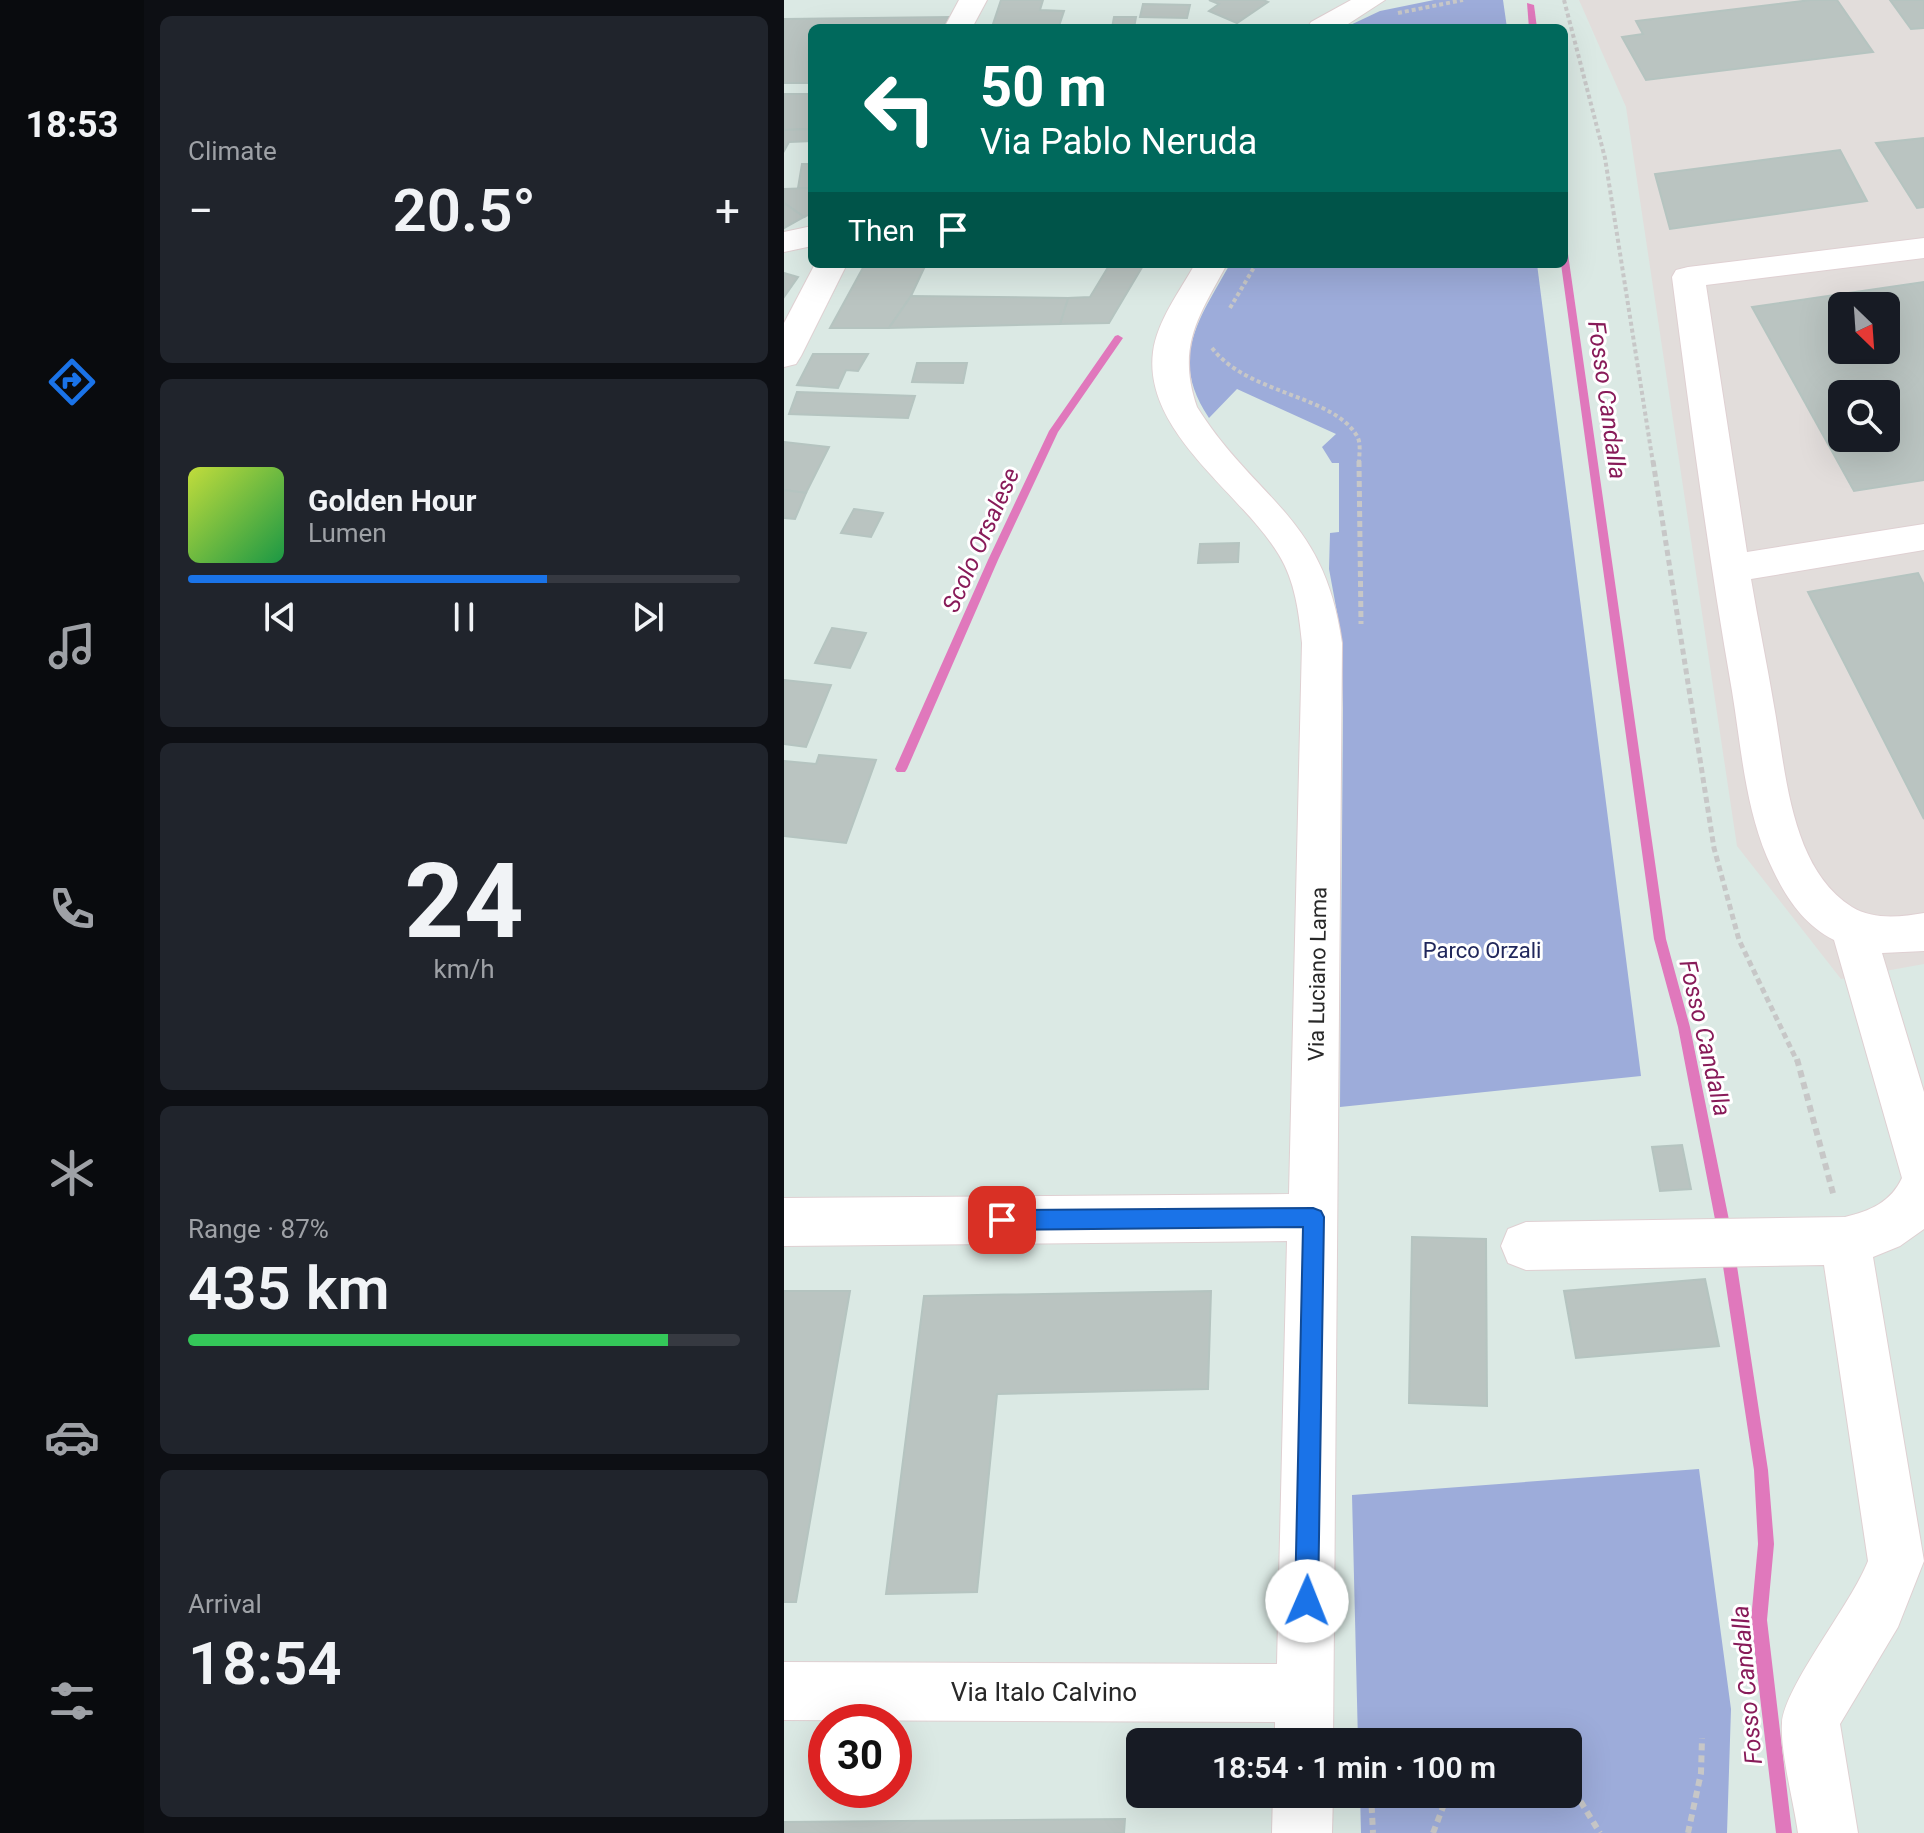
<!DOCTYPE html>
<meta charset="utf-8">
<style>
body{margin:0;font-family:Roboto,sans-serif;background:#20242c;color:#f1f3f6;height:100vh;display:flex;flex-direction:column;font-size:30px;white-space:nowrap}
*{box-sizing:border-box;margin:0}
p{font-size:26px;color:#9ea1a6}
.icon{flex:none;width:44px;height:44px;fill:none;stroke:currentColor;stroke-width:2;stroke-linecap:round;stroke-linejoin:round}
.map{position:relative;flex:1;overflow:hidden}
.sheet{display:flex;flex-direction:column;gap:16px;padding:16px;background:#0d0f14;width:640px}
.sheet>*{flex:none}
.banner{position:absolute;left:24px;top:24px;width:760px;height:244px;border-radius:12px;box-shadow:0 8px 32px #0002;background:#00695c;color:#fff;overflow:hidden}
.needle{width:52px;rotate:155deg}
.buttons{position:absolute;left:1044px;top:292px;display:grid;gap:16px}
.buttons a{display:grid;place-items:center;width:72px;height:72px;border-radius:12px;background:#171b24;box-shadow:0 8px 32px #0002;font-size:40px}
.speed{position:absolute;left:24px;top:1704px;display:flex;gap:16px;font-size:40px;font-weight:700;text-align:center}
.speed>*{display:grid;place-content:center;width:104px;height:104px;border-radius:50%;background:#171b24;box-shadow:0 8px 32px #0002;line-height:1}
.speed .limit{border:12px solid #d22;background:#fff;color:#111}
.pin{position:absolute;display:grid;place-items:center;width:68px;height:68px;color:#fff;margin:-34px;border-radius:16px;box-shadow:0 4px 12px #0006}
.me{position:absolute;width:88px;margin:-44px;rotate:1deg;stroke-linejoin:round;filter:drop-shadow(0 0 6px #0008)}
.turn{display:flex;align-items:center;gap:28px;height:168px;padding:0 40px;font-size:36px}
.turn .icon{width:104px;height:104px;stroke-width:2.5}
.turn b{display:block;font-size:56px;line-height:68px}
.then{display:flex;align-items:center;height:76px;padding:0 40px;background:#0003;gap:16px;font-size:30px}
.big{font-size:60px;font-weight:600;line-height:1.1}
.sheet .tile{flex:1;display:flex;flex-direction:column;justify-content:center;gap:12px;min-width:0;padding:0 28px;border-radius:12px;background:#20242c}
.sheet .dial{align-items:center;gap:0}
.dial b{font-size:104px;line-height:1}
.song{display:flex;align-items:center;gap:24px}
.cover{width:96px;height:96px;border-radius:12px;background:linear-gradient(135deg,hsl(70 70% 55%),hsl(140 70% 35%))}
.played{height:8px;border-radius:4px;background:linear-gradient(90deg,#1a73e8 65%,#363941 65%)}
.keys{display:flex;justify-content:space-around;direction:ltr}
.heat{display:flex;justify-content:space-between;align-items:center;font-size:44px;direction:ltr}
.charge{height:12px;border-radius:6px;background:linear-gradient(90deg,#34c759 87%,#363941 0)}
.trip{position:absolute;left:342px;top:1728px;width:456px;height:80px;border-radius:12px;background:#171b24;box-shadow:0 8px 32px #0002;font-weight:600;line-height:80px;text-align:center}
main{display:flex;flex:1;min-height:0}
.dock{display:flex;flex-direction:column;width:144px;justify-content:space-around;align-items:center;background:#090b0e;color:#9ea1a6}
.dock .icon{width:56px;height:56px}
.dock .active{color:#1a73e8}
.dock b{font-size:36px;color:#f1f3f6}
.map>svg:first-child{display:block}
</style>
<main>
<nav class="dock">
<b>18:53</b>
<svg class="icon active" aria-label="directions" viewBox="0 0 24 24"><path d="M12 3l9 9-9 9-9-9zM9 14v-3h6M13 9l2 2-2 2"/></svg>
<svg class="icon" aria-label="music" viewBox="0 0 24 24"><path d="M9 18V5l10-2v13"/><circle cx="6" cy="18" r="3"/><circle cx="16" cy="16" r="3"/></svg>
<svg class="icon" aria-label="phone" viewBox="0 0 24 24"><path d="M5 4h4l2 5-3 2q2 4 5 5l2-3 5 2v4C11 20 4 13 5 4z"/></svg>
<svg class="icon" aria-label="climate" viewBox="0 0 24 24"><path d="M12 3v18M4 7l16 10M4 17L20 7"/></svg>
<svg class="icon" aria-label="car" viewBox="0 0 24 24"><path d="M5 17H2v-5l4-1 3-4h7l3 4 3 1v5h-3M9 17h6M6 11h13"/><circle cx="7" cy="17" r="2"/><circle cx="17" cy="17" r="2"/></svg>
<svg class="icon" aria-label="filters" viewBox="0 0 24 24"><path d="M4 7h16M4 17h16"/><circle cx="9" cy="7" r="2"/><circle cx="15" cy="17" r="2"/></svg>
</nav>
<section class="sheet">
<div class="tile"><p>Climate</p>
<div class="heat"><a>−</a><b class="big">20.5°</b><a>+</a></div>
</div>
<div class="tile">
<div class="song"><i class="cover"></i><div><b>Golden Hour</b><p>Lumen</p></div></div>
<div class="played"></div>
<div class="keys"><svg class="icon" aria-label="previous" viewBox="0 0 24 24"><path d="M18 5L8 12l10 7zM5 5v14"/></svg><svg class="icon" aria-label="pause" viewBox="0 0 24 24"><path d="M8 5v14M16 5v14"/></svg><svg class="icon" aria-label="next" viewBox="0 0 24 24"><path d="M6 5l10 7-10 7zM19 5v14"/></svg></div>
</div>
<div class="tile dial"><b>24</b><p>km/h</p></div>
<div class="tile"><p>Range · 87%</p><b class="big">435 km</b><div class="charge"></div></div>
<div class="tile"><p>Arrival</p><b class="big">18:54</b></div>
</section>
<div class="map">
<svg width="1140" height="1833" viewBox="0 0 1140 1833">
<rect width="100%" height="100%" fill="#dbe9e4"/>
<path fill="#e2dddb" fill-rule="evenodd" d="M 795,0 L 1140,0 L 1140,964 L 1057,979 L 953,846 L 842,107 ZM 1058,306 L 1102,306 L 1102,350 L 1058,350 ZM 1058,394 L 1102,394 L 1102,438 L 1058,438 Z"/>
<g fill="#9dacda">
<polygon points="650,0 719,0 723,28 560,28 596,11"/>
<path d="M 446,264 L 753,264 L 857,1076 L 556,1107 L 559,708 L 557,634 L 545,569 L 546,533 L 555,532 L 555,463 L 548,463 L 538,447 L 552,434 L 453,389 L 425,418 C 384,358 416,318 446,264 Z"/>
<polygon points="915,1469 947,1709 943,1833 577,1833 576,1794 784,1794 784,1742 574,1742 568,1495"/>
</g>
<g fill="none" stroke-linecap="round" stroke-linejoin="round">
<g fill="#e078bc" fill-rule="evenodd">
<polygon points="743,3 750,5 753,28 745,28"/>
<polygon points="780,251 784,254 882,939 906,1027 948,1235 946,1240 941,1241 936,1240 934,1235 894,1027 870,939 777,264 780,264"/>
<polygon points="334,335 339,338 274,432 214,560 123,769 121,772 113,772 111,769 204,560 265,431 331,336"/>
<polygon points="944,1246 949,1248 951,1253 984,1470 990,1544 983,1620 1008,1833 992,1833 967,1620 974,1544 970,1470 937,1253 939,1248"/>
</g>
</g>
<g fill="#bac4c1" stroke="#b5c4c0" stroke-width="2" fill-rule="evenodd">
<polygon points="217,0 259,0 256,10 280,11 275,26 209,24"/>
<polygon points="425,0 479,0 484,2 453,23 425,11 435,4"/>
<polygon points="1027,0 1053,0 1089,52 862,80 838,37 859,34 852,21"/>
<polygon points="1106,0 1140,0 1140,28 1127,29"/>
<polygon points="359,4 406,5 403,18 356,17"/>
<polygon points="165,17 159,28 28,28 28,83 0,83 0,19"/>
<polygon points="330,17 352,17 350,28 328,28"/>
<polygon points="0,94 28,94 28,129 0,130"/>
<polygon points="28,129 28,141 5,142 0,151 0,130"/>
<polygon points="1140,138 1140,207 1133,208 1092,143"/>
<polygon points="1056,150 1083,201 886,229 871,174"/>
<polygon points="18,164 28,164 28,188 14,188"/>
<polygon points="28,188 28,213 20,217 0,203 0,189"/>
<polygon points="0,203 20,217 0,228"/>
<polygon points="81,264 142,264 127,296 105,328 46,328"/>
<polygon points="326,264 360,264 325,323 276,324 284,298 306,297"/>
<polygon points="0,273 14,277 0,297"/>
<path d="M 1140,282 L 1140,480 L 1070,491 L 968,307 ZM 1058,306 L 1102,306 L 1102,350 L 1058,350 ZM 1058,394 L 1102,394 L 1102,438 L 1058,438 Z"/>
<polygon points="127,296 284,298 276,324 105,328"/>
<polygon points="29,354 84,354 74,371 62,370 54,388 13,385"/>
<polygon points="133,363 183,363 179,383 128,382"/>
<polygon points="13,392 131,396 124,418 5,414"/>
<polygon points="0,442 45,447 22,493 0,490"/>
<polygon points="0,490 22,493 11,519 0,518"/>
<polygon points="70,509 99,513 87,537 57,533"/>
<polygon points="455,543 454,562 414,563 416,544"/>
<polygon points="1134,573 1140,585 1140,819 1024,592"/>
<polygon points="48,628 82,633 66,668 31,663"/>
<polygon points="0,680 47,685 22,747 0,744"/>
<polygon points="35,755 92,760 62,843 0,836 0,761 32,764"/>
<polygon points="898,1145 907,1189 876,1191 868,1147"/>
<polygon points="628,1237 702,1239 703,1406 625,1403"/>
<polygon points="921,1279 935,1346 792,1358 780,1291"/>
<polygon points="0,1291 66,1291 12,1602 0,1602"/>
<polygon points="427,1291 424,1389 213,1394 193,1592 102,1594 140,1296"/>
<polygon points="341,1819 340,1833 0,1833 0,1822"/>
</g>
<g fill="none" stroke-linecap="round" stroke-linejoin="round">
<defs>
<g id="street">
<polygon points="567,0 601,0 558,28 523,28 527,22"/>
<path d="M 1140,238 L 1140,258 L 922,285 L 963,552 L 1140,524 L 1140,550 L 967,579 C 974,621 983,664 990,706 C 1002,771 1006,868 1068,907 C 1089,920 1117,917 1140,913 L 1140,951 L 1098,953 L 1140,1092 L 1140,1229 L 1116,1246 L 1089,1257 L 1140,1561 L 1114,1627 L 1056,1724 L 1074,1833 L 1014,1833 C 1010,1803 996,1752 998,1723 C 1000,1687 1068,1603 1084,1561 L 1040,1265 L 742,1270 L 724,1263 L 717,1246 L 724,1229 L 742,1222 L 1061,1217 C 1086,1211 1107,1202 1118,1178 L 1050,940 C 1016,923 998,891 983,857 C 961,805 957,746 948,691 C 924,554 906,416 888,277 L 892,270 L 904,267 Z"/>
<path d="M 411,264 L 443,264 C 415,316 392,346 413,407 C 473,502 540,515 558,643 L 549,1742 L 491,1742 L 491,1722 L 0,1720 L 0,1662 L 493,1664 L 503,1241 L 0,1246 L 0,1198 L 505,1194 L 518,643 C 515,613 511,581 495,555 C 458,493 359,433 369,352 C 373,321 396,291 411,264 Z"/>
<polygon points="489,1794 549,1794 548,1833 488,1833"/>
</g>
<g id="secondary">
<polygon points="175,0 203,0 188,28 160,28"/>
<polygon points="28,226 28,246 0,252 0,232"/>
<polygon points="31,264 63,264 17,356 12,364 0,367 0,323"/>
</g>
</defs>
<use href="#street" stroke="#dfd0d2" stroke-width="2"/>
<use href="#secondary" stroke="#dfd0d2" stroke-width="2"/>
<g stroke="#c7c7c7" stroke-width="4" stroke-dasharray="4 3" stroke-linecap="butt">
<polyline points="780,0 821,158 869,463"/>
<polyline points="614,13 679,0"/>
<polyline points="446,308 472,264"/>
<path d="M 428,348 C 464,395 552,395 574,438 C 577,445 575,456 575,463"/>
</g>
<g stroke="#c7c7c7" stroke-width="5" stroke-dasharray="6 4" stroke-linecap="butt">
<polyline points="575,461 577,624"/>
<polyline points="869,461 930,848 955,940 1013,1061"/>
</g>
<g stroke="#c7c7c7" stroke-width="6" stroke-dasharray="7 5" stroke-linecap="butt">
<polyline points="1013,1059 1050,1197"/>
<polyline points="784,1781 816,1833"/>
<polyline points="587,1794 589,1833"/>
<polyline points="649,1833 664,1794"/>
<polyline points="904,1833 917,1773 918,1738"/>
</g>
<use href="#street" fill="#fff" fill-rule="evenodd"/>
<use href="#secondary" fill="#fff" fill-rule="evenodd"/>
</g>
<polygon fill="#1a73e8" stroke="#114b97" stroke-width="2" points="529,1208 537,1211 540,1217 534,1601 531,1609 523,1613 514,1609 511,1601 519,1227 218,1230 211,1227 208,1220 211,1213 218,1210"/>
<g text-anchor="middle" stroke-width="6" stroke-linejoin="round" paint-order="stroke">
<g font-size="22" fill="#21285c" stroke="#fff">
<text x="698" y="958">Parco Orzali</text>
</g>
<g font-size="22" fill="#282828" stroke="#fff">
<text transform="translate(533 974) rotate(-89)" y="8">Via Luciano Lama</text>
</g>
<g font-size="24" font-style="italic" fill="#881b59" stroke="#fff">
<text transform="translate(823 400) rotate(82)" y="8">Fosso Candalla</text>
<text transform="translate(197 540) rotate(-66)" y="8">Scolo Orsalese</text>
<text transform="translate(921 1038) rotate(77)" y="8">Fosso Candalla</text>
<text transform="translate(963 1685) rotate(-95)" y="8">Fosso Candalla</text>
</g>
<g font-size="26" fill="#282828" stroke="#fff">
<text x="260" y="1701">Via Italo Calvino</text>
</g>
</g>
</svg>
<div class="buttons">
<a><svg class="needle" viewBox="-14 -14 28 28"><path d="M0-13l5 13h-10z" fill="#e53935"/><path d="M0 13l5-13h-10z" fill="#9ea1a6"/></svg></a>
<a><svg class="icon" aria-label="search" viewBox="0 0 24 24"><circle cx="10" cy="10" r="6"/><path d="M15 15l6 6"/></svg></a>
</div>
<div class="speed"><div class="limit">30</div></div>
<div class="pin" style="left:218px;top:1220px;background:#d93025"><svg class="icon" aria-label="arrive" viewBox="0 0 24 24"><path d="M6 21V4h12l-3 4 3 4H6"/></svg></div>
<svg class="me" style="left:523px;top:1601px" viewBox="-20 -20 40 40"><circle r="19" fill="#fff"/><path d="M0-13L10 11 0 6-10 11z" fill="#1a73e8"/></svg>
<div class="trip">18:54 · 1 min · 100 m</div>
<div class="banner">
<div class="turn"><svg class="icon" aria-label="left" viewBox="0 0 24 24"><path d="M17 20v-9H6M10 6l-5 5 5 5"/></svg><div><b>50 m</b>Via Pablo Neruda</div></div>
<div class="then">Then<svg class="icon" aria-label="arrive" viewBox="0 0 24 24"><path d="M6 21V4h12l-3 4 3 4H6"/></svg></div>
</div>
</div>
</main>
